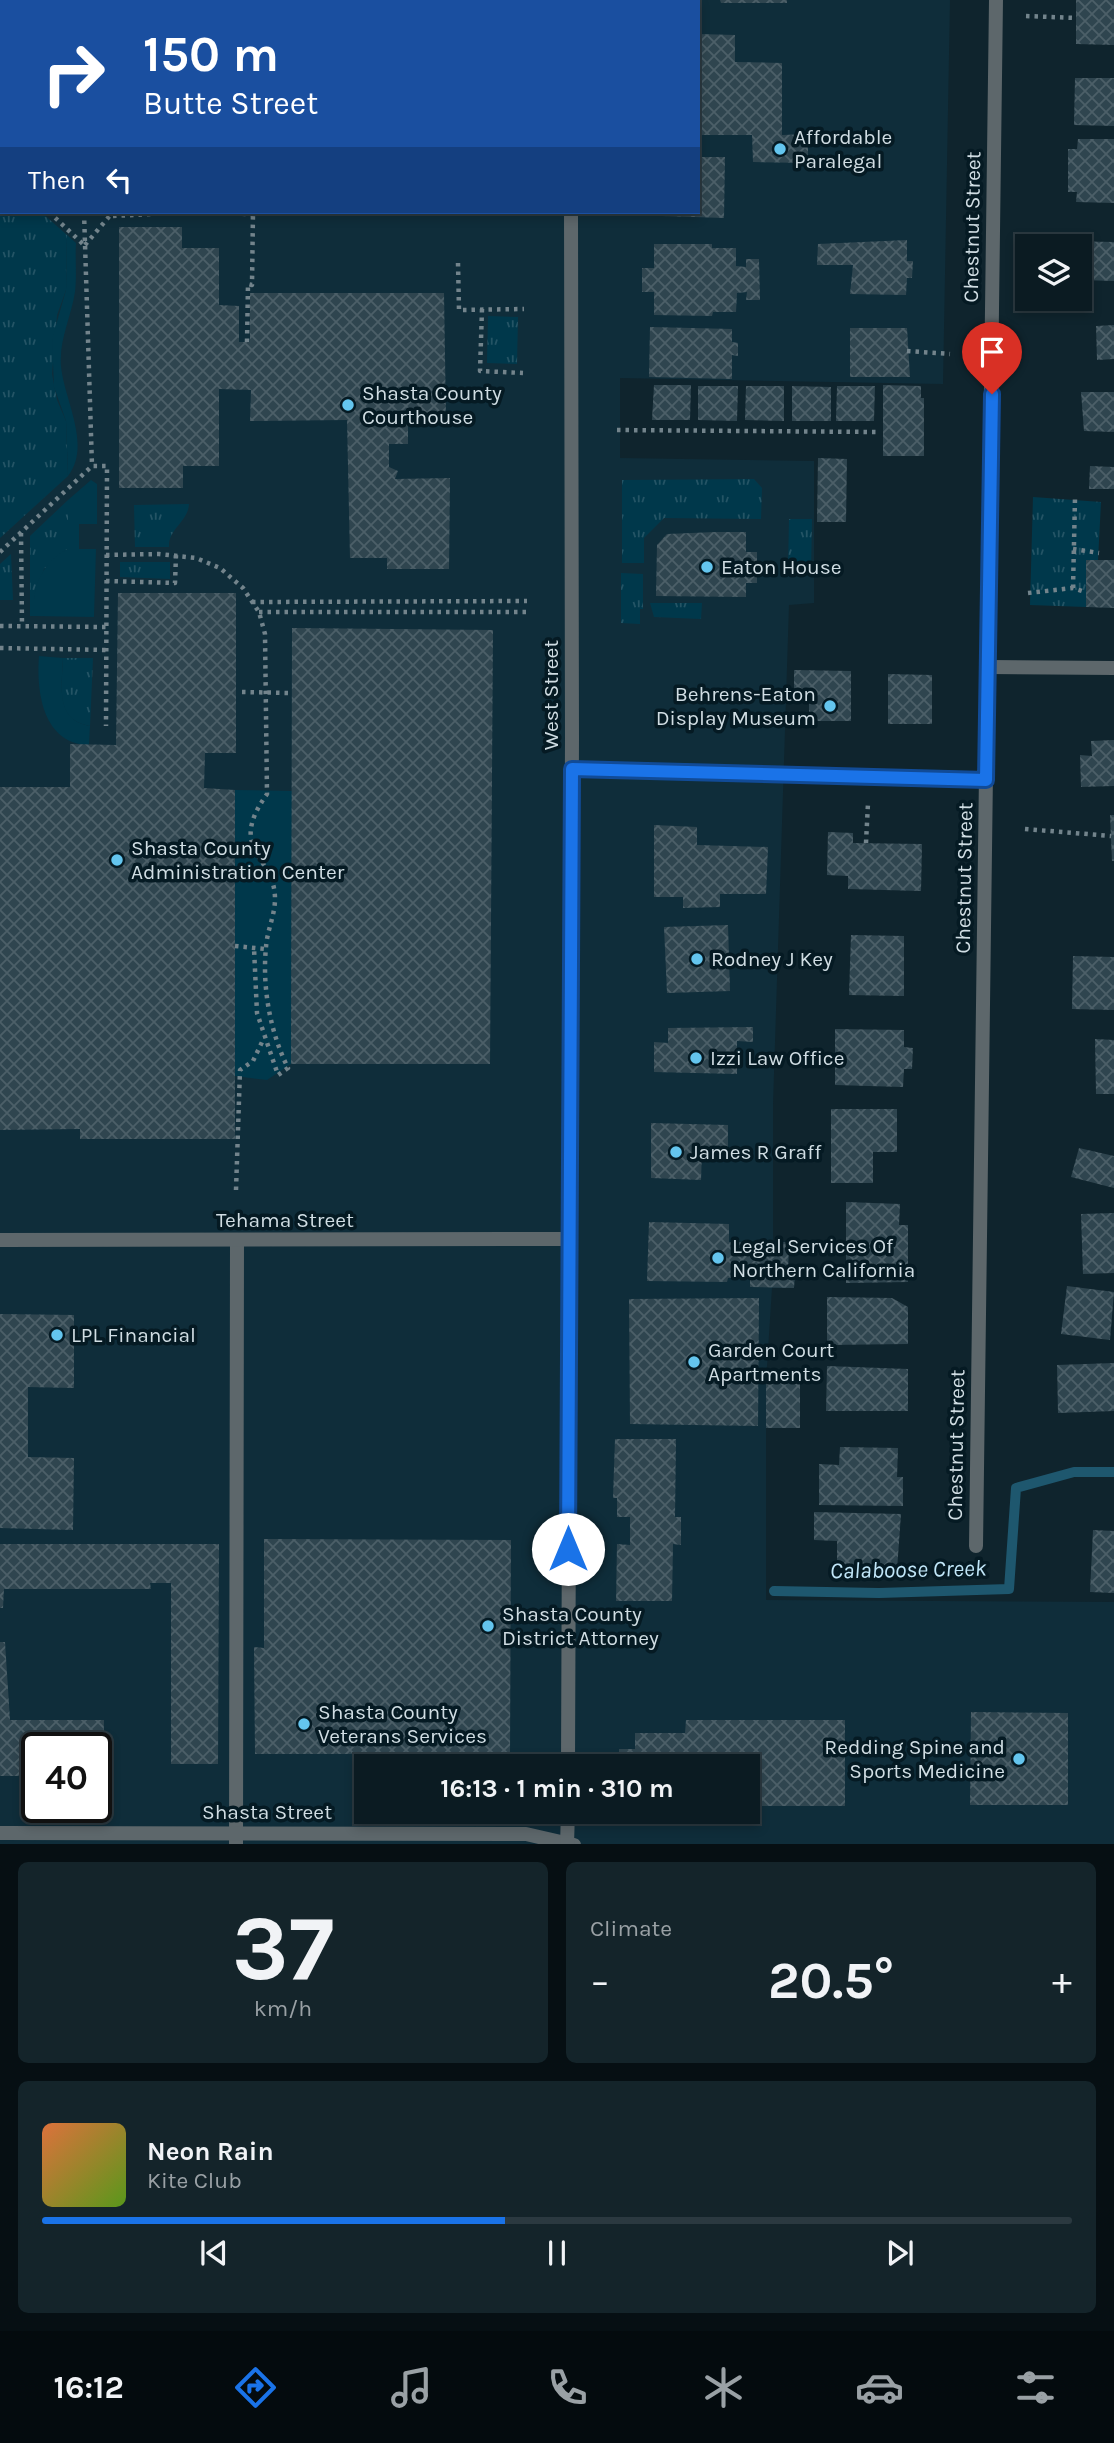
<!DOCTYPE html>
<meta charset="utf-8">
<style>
body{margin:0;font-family:Karla,sans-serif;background:#14242a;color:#f1f3f6;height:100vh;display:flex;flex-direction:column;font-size:26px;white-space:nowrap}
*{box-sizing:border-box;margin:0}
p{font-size:23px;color:#9aa1a5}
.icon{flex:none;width:38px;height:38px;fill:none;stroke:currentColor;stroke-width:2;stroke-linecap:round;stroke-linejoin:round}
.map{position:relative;height:1844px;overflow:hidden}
.sheet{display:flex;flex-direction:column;gap:18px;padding:18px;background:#060f13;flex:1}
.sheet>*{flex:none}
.top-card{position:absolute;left:0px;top:0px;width:700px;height:214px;box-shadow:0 4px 10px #0003,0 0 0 2px #2b3940;background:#1a4fa0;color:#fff;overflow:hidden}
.buttons{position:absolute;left:1015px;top:234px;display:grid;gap:14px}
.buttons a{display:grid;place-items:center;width:77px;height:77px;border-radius:0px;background:#0b1b22;box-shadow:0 4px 10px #0003,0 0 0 2px #2b3940;font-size:35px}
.speed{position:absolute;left:21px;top:1732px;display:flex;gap:14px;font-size:35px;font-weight:700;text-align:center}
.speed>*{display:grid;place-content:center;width:91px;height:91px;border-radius:50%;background:#0b1b22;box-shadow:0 4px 10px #0003,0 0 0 2px #2b3940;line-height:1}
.speed .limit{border:4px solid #111;border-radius:10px;background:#fff;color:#111}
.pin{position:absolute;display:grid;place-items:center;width:60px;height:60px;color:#fff;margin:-72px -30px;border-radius:50% 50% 50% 0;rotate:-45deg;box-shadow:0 0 7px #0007}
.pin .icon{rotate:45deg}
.me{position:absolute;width:77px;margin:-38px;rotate:0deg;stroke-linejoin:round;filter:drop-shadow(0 0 5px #0008)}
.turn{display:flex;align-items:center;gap:24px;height:147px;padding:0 28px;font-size:32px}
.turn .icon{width:91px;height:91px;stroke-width:2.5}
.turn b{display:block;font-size:49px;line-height:60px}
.then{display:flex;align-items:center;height:66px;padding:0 28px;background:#0003;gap:14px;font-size:26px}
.big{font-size:52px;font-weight:700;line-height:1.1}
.sheet .tile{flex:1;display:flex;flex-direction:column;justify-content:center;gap:10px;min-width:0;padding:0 24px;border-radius:10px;background:#14242a}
.sheet .dial{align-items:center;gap:0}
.dial b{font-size:91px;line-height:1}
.song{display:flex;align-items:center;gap:21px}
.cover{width:84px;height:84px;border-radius:10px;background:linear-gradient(135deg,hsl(20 70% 55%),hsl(90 70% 35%))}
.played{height:7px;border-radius:4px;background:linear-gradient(90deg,#1a73e8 45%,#2b3940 45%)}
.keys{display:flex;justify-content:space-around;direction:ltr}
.heat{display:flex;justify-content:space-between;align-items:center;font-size:38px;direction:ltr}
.sheet .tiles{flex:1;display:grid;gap:18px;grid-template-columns:1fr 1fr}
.tile:last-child{grid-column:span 2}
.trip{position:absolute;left:354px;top:1754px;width:406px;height:70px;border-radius:0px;background:#0b1b22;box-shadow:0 4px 10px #0003,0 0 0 2px #2b3940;font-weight:700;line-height:70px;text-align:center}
.menu{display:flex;height:112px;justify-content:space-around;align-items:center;background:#040b0e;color:#9aa1a5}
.menu .icon{width:49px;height:49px}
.menu .on{color:#1a73e8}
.menu b{font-size:32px;color:#f1f3f6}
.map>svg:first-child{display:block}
</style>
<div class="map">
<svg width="1114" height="1845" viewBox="0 0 1114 1845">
<defs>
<pattern id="grass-tufts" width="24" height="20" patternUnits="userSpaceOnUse" patternTransform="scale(1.75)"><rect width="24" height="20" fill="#00384b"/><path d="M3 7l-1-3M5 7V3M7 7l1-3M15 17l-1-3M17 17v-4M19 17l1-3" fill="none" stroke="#245465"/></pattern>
<pattern id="building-cross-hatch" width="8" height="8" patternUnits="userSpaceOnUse" patternTransform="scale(1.75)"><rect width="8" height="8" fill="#2f454f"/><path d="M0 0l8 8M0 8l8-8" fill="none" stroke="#4c5f68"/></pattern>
</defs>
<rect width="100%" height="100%" fill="#0f242d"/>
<path fill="#0f2d3a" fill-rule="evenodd" d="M 0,0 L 950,0 L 943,384 L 620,378 L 620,458 L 814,461 L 814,603 L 789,605 L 773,1105 L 773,1241 L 789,1242 L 788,1273 L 795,1274 L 794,1288 L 772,1288 L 766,1382 L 766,1600 L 1114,1602 L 1114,1844 L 0,1845 ZM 2,2 L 698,2 L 698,212 L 2,212 ZM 37,1748 L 96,1748 L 96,1808 L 37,1808 ZM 366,1766 L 747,1766 L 747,1811 L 366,1811 Z"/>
<g fill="url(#grass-tufts)">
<polygon points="0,175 2,212 41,212 67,235 66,290 57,315 52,374 57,400 66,421 68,476 0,538"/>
<polygon points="488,316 518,317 517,364 487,363"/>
<polygon points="754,479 762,488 761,519 664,518 644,538 644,563 622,563 622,480"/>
<polygon points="1033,497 1101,502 1098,560 1086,560 1086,607 1030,605"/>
<polygon points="68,500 68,549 44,569 34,599 30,599 30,536"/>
<path d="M 189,504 C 188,522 168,529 169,547 L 135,547 L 134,505 Z"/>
<polygon points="789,519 812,519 811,573 788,572"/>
<polygon points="11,554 13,600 0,600 0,564"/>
<polygon points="120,562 170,562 170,579 120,577"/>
<polygon points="621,573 643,574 643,609 640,609 640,624 621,623"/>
<polygon points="650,603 702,603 701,619 654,617"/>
<path d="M 63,658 L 93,658 L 90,726 C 54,720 62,686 63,658 Z"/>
</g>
<g fill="#00384b">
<path d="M 67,235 L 76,243 C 75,259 77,276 75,292 C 71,318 59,339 61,366 C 64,400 92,445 68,476 L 66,421 L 54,387 L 52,339 L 66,290 Z"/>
<path d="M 91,480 L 97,484 L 97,524 L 79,524 L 79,549 L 96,549 L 94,617 L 30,616 L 30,599 L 34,599 C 37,576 47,560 68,549 L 68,500 Z"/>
<path d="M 39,656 L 63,658 C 62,686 55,720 90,726 L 89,745 C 44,744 36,694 39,656 Z"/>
<polygon points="235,790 292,791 291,1064 267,1080 235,1076"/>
</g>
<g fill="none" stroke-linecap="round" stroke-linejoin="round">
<polyline stroke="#1e576e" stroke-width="10" points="774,1591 879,1593 1009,1589 1016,1488 1074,1472 1114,1472"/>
</g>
<g fill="url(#building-cross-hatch)">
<polygon points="720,0 787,0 787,3 721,3"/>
<polygon points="1076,0 1114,0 1114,45 1076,44"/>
<polygon points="698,34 735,35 735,62 782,63 782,135 808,134 808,163 753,162 752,135 698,135"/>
<polygon points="1075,78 1114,78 1114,126 1074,125"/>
<polygon points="1078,139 1114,139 1114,203 1076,202 1077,192 1068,192 1068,149 1077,149"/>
<polygon points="698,157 725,157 724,218 663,216 663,212 698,212"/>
<polygon points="119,227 182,227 182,248 219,248 219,305 239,306 239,342 250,342 250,293 444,293 446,420 408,420 408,444 389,444 389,467 398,471 395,479 450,478 449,569 387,569 387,558 350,558 347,420 250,421 251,390 219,389 219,466 183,466 183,488 119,488"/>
<polygon points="907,240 907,261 913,261 912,278 907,278 906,295 850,294 853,265 817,265 818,244"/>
<polygon points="1064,241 1114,242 1114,281 1080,280 1080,247 1065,247"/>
<polygon points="654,244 712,244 712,248 736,248 736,266 746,267 746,259 759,259 760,300 746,300 747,292 737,293 736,312 713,312 712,316 654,315 654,292 642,292 642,268 654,268"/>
<polygon points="1114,325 1114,359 1097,360 1096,326"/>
<polygon points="650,327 732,329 732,342 738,343 738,356 732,355 732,379 649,377"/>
<polygon points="850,328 907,328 910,377 850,377"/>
<polygon points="654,385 691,385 690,420 652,420"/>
<polygon points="883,385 921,386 921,398 924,398 924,456 883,456"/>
<polygon points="698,386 738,386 737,421 698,420"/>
<polygon points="746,386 784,386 784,421 745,420"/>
<polygon points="792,386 831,387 831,421 792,421"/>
<polygon points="837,386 875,386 874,421 836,421"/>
<polygon points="1081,392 1114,392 1114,432 1084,431"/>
<polygon points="818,458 847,459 846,522 817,522"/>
<polygon points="1090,466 1114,467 1114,489 1089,489"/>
<polygon points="715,532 746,532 746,552 757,552 757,583 746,583 746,597 656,596 657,545 667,534"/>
<polygon points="1086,560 1114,560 1114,608 1086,607"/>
<polygon points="118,593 236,593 236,753 205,753 204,788 235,790 235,1139 80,1139 80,1129 0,1130 0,787 70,787 70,744 116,745"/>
<polygon points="292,628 493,630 490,1064 291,1064"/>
<polygon points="794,670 851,671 851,721 809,721 809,692 794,692"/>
<polygon points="888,674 932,675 932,724 888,724"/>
<polygon points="1114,740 1114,786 1081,787 1080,755 1092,756 1091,741"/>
<polygon points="1110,815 1114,815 1114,861 1112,861"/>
<polygon points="654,825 697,827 697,845 768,847 766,894 720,894 720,907 683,908 683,897 654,897"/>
<polygon points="828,832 853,833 853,843 922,844 921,891 848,889 848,876 827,875"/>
<polygon points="728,925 730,991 667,993 664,927"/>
<polygon points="851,935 904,936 904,996 849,995"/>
<polygon points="1073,956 1114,957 1114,1010 1072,1009"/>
<polygon points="753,1027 753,1042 737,1041 737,1074 654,1072 654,1042 668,1043 668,1028"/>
<polygon points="835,1029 904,1030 904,1047 913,1048 912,1069 904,1069 903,1087 835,1085"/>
<polygon points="1095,1039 1114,1040 1114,1094 1096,1094"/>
<polygon points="831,1109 897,1109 897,1152 873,1152 873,1183 831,1183"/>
<polygon points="651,1123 728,1125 728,1152 702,1151 701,1180 651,1178"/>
<polygon points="1079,1148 1114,1156 1114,1188 1071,1177"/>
<polygon points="846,1202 900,1204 899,1225 908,1225 908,1282 846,1283"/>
<polygon points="1114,1213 1114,1273 1083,1274 1081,1214"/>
<polygon points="649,1222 729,1224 729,1242 789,1242 788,1274 795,1274 794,1288 750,1287 750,1278 728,1278 727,1282 647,1281"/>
<polygon points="1067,1286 1114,1292 1110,1340 1061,1334"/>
<polygon points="827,1297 892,1298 908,1307 908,1344 827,1345"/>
<polygon points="759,1298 758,1426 630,1424 629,1299"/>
<polygon points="0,1314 74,1315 74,1388 28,1387 28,1457 74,1458 73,1530 0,1528"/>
<polygon points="1114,1363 1114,1411 1058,1413 1057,1365"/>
<polygon points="827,1366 908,1369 908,1411 826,1411"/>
<polygon points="766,1382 800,1383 800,1428 766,1428"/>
<polygon points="615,1439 676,1439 675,1517 681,1517 681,1545 673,1544 672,1601 616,1601 617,1544 630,1545 630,1517 617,1517 617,1498 613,1498"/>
<polygon points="840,1447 898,1448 897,1477 903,1477 903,1506 819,1505 819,1464 839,1465"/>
<polygon points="814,1512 901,1514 897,1570 837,1569 837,1541 814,1540"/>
<polygon points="1093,1530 1114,1531 1114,1593 1090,1592"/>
<polygon points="264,1539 511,1540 510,1754 255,1754 254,1647 264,1648"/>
<polygon points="0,1544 219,1544 218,1764 171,1764 171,1583 150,1583 151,1589 4,1589 3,1608 0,1608"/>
<polygon points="0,1642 5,1642 10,1720 104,1720 103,1776 96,1776 96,1748 37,1748 37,1776 0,1776"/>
<polygon points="971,1712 1068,1713 1068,1805 970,1805"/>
<polygon points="686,1720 845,1720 845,1806 757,1806 757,1793 747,1793 747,1766 619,1766 619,1749 635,1749 635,1733 685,1733"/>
</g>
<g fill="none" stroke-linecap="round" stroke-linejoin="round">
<g stroke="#73848c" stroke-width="4.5" stroke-dasharray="3.5 5" stroke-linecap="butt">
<polyline points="502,0 503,2"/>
<polyline points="314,2 314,0"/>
<polyline points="418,2 438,1"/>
<polyline points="1026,16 1076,18"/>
<polyline points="0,120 2,120"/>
<polyline points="0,165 2,167"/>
<polyline points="49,212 84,245"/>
<polyline points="84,212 92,466"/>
<polyline points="191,213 253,214"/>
<polyline points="113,216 191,212"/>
<polyline points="85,245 113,212"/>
<polyline points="458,263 459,310 524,309"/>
<polyline points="482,309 480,371 523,373"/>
<polyline points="247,342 248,284 252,285 253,212"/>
<polyline points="907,351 950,354"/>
<polyline points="617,430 876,432"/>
<polyline points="21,533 22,626"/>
<polyline points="1073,549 1099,553"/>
<polyline points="0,552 92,466 107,466 106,726"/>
<path d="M 106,555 L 159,554 L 196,558 L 220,568 L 243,588 L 259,612 L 265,634 L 267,794 C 226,852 275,854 275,899 C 275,915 267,931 266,947 C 262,987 270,1032 288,1068 L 278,1075 L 257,1013 L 254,948"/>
<polyline points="106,581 175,583 176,555"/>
<polyline points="1073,588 1075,498"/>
<polyline points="1028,593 1073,588 1085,592"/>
<polyline points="252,602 527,601"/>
<polyline points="259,612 528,612"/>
<polyline points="0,626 106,627"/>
<polyline points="0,648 106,650"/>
<polyline points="242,692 290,693"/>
<polyline points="1025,829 1111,836"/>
<polyline points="866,843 868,803"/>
<polyline points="235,946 265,949"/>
<polyline points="236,1190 240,1070 253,1061 263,1040"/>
</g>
<polyline stroke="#5d676b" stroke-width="14" points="236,1845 237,1242"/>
<g stroke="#5d676b" stroke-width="14">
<polyline points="989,667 1114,668"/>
<polyline points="572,769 986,780"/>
<polyline points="976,1546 996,0"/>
</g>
<g stroke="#5d676b" stroke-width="14">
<polyline points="570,2 570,0"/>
<polyline points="0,1240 571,1239"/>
<polyline points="568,1766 572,739 571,212"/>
<polyline points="0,1833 526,1834 574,1845"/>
<polyline points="567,1845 568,1811"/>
</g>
</g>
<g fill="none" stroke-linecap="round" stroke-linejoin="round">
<defs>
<polyline id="route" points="568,1549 572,769 986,780 992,394"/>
</defs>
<use href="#route" stroke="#114b97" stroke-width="18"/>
<use href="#route" stroke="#1a73e8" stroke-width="12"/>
</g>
<g fill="#64c5ee" stroke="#051a23" stroke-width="2.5">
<circle cx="780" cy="149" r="7"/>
<circle cx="348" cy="405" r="7"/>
<circle cx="707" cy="567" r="7"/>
<circle cx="830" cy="706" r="7"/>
<circle cx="117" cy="860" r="7"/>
<circle cx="697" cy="959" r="7"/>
<circle cx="696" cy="1058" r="7"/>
<circle cx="676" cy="1152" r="7"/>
<circle cx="718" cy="1258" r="7"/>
<circle cx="57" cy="1335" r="7"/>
<circle cx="694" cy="1362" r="7"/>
<circle cx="488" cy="1626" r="7"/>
<circle cx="304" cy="1724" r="7"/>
<circle cx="1019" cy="1759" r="7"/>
</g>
<g text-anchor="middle" stroke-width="7" stroke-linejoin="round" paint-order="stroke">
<g font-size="21" fill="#d0dde3" stroke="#051a23" text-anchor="start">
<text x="794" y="144">Affordable<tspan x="794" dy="24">Paralegal</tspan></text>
<text x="362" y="400">Shasta County<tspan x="362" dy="24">Courthouse</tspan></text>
<text x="721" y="574">Eaton House</text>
<text x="816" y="701" text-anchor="end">Behrens-Eaton<tspan x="816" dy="24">Display Museum</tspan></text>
<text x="131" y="855">Shasta County<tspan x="131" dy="24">Administration Center</tspan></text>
<text x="711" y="966">Rodney J Key</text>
<text x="710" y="1065">Izzi Law Office</text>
<text x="690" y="1159">James R Graff</text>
<text x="732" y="1253">Legal Services Of<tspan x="732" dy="24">Northern California</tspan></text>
<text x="71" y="1342">LPL Financial</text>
<text x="708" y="1357">Garden Court<tspan x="708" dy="24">Apartments</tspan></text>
<text x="502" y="1621">Shasta County<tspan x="502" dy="24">District Attorney</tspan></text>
<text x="318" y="1719">Shasta County<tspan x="318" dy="24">Veterans Services</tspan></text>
<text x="1005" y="1754" text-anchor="end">Redding Spine and<tspan x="1005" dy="24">Sports Medicine</tspan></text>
</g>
<g font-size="21" fill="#d0dde3" stroke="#051a23">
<text transform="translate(972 227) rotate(-89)" y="7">Chestnut Street</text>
<text transform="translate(551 695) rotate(-90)" y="7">West Street</text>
<text transform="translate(964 878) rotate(-89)" y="7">Chestnut Street</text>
<text x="285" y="1227">Tehama Street</text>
<text transform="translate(956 1445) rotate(-89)" y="7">Chestnut Street</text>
<text x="267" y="1819">Shasta Street</text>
</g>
<g font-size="23" font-style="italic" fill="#c0e6f8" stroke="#051a23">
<text transform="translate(908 1569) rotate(-1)" y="8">Calaboose Creek</text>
</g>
</g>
</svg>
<div class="buttons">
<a><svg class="icon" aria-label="layers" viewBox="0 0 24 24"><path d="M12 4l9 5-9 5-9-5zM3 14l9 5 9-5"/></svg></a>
</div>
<div class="speed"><div class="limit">40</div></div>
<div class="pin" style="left:992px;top:394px;background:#d93025"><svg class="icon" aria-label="arrive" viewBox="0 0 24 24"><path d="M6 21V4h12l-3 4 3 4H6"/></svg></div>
<svg class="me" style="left:568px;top:1549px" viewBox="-20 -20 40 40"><circle r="19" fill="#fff"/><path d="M0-13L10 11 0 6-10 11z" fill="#1a73e8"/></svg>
<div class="trip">16:13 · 1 min · 310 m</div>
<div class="top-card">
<div class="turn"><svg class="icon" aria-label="right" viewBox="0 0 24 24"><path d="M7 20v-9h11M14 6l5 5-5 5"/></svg><div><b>150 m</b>Butte Street</div></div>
<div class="then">Then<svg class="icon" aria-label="left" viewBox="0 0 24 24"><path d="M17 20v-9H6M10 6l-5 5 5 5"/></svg></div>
</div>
</div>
<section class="sheet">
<div class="tiles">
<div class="tile dial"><b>37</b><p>km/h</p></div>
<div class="tile"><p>Climate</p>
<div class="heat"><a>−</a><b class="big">20.5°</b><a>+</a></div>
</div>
<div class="tile">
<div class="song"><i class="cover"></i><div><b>Neon Rain</b><p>Kite Club</p></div></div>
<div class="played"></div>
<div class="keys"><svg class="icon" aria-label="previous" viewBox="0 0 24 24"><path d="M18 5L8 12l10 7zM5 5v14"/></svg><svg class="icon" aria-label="pause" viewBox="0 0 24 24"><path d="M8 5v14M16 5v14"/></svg><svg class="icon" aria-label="next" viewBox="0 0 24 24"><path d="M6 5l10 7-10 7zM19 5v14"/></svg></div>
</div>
</div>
</section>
<nav class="menu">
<b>16:12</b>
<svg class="icon on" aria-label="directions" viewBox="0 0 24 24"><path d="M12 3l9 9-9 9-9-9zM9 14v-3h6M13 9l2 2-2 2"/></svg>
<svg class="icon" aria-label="music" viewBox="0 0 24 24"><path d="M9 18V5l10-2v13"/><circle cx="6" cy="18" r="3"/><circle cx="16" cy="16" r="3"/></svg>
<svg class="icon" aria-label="phone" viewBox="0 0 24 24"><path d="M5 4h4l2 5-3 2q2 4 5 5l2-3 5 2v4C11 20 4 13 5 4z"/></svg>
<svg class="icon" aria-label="climate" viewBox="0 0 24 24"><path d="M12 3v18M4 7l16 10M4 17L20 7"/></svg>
<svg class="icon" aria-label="car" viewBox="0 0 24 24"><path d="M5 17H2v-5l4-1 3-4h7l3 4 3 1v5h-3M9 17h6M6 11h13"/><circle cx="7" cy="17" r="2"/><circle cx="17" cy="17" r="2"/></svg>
<svg class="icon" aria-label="filters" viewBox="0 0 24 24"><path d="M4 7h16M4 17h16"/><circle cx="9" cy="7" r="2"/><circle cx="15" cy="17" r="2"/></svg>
</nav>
